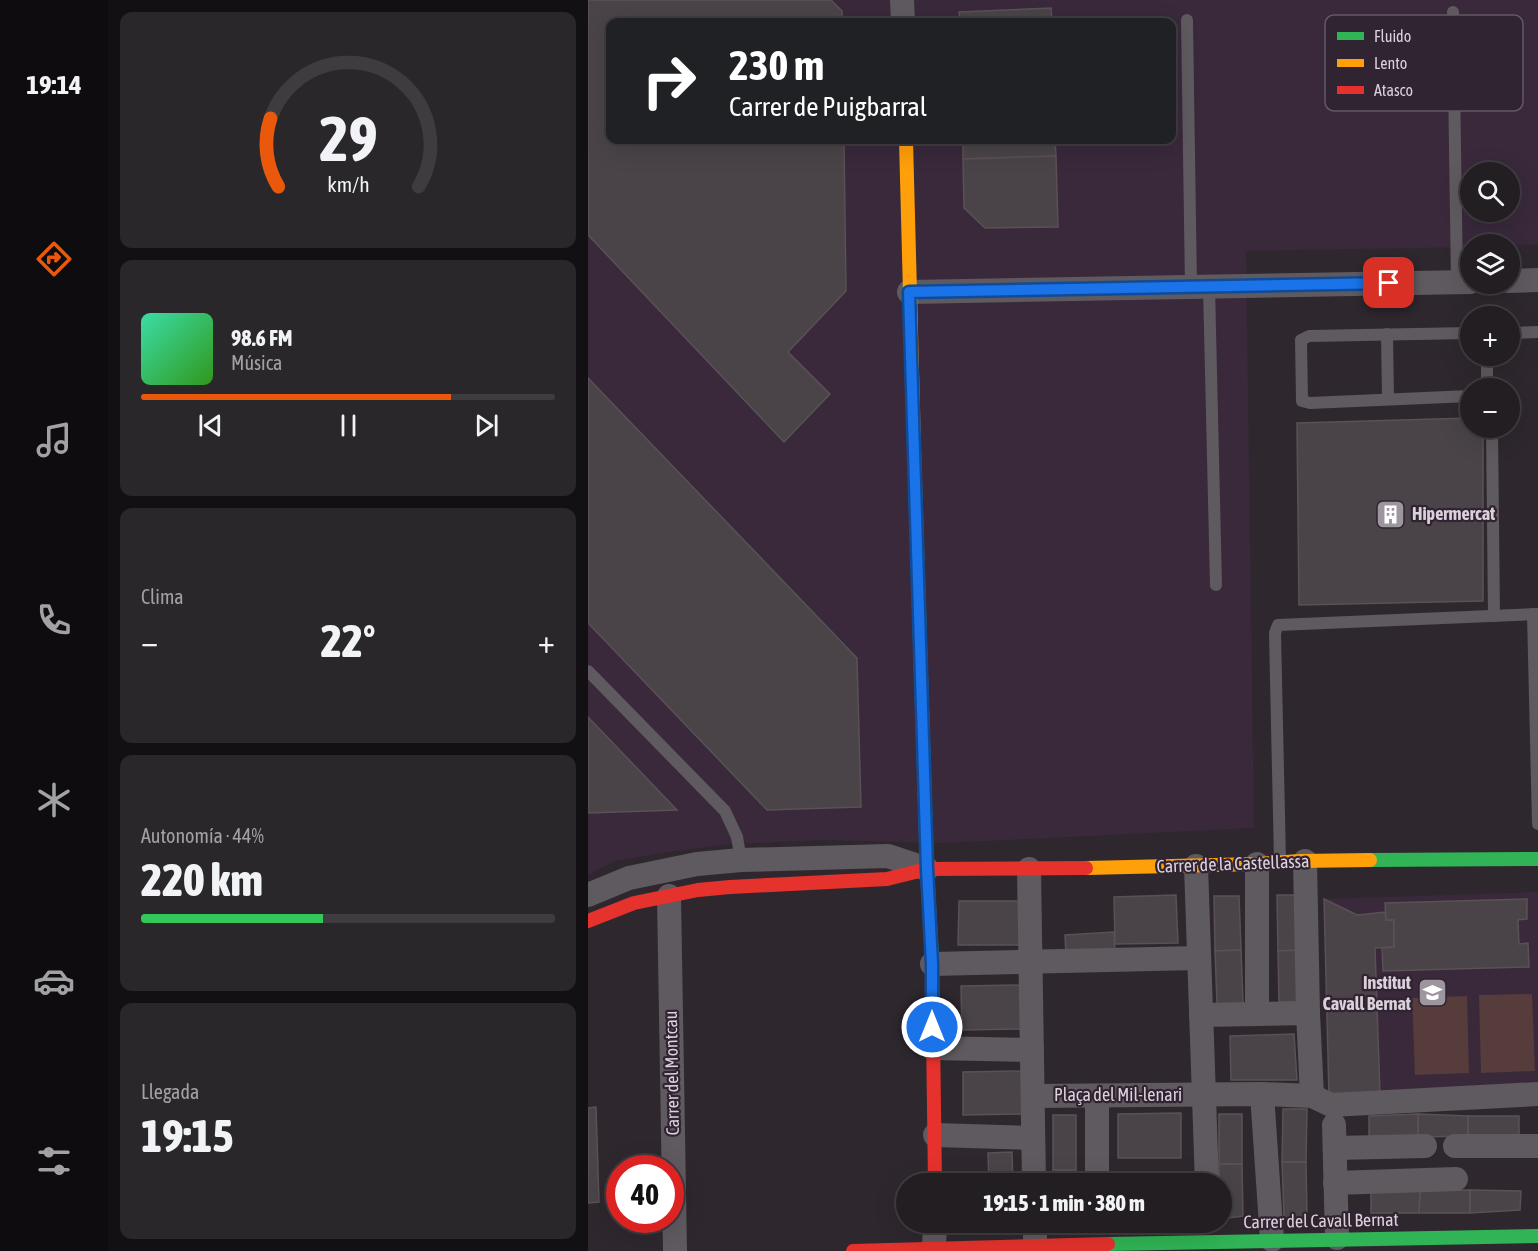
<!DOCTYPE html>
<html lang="es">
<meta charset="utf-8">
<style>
body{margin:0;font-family:"Asap Condensed",sans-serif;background:#2a272a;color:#f1f3f6;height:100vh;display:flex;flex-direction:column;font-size:22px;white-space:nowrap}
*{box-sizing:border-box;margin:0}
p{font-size:20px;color:#a2a2a5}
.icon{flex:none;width:33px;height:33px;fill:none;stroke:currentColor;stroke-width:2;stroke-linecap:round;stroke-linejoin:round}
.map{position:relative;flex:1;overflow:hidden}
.panel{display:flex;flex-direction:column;gap:12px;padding:12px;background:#131013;width:480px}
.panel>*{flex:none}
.top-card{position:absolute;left:18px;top:18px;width:570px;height:126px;border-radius:12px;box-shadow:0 6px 24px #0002,0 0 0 2px #3f3c40;background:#202124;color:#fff;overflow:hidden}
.fabs{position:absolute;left:872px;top:162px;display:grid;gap:12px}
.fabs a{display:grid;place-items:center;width:60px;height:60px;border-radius:50%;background:#221e22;box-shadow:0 6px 24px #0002,0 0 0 2px #3f3c40;font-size:30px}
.speed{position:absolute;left:18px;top:1155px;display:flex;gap:12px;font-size:30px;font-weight:700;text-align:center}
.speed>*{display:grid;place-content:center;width:78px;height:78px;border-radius:50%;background:#221e22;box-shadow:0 6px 24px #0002,0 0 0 2px #3f3c40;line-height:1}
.speed .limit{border:9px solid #d22;background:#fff;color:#111}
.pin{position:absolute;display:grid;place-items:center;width:51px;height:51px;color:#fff;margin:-26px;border-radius:12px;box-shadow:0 3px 9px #0006}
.me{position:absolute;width:66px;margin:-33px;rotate:0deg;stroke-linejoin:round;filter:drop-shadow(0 0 4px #0008)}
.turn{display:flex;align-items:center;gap:21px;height:126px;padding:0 24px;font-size:27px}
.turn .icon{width:78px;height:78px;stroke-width:2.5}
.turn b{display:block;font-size:42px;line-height:51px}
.big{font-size:45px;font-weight:800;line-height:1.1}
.panel .widget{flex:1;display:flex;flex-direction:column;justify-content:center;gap:9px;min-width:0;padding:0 21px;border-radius:12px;background:#2a272a}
.panel .dial{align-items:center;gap:0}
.dial svg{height:156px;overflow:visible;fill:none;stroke:#3f3c40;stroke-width:7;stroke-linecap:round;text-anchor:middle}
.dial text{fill:#f1f3f6;stroke:none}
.song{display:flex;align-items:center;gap:18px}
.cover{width:72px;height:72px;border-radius:9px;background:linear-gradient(135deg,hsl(160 70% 55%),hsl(110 70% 35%))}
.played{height:6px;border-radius:3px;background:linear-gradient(90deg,#ea580c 75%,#3f3c40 75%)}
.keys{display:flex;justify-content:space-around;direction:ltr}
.heat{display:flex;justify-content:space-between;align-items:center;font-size:33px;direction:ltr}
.charge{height:9px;border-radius:4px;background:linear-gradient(90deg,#34c759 44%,#3f3c40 0)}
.trip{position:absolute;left:308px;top:1173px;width:336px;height:60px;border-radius:30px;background:#221e22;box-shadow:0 6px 24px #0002,0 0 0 2px #3f3c40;font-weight:800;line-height:60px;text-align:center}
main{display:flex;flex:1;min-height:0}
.tab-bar{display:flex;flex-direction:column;width:108px;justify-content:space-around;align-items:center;background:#0e0c0e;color:#a2a2a5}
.tab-bar .icon{width:42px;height:42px}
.tab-bar .active{color:#ea580c}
.tab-bar b{font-size:27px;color:#f1f3f6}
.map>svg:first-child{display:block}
</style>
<main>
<nav class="tab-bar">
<b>19:14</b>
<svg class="icon active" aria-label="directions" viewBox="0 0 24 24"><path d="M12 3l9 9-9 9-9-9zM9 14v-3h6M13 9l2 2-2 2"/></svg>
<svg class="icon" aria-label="music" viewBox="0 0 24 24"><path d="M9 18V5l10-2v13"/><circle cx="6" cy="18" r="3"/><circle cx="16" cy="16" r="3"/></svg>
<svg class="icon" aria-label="phone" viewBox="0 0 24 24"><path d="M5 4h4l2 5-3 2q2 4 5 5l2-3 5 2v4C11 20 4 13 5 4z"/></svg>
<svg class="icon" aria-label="climate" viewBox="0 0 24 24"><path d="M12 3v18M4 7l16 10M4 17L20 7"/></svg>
<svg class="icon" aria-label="car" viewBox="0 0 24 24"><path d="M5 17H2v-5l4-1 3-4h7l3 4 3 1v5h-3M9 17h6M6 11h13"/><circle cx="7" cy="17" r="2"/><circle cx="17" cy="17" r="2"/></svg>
<svg class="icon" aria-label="filters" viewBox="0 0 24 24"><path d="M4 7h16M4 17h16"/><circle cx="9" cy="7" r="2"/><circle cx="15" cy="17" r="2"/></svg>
</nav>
<section class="panel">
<div class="widget dial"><svg viewBox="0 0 100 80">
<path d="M14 69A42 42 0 1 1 86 69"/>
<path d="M14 69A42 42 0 0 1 10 34" stroke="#ea580c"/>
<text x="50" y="56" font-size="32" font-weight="700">29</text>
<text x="50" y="72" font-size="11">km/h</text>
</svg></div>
<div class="widget">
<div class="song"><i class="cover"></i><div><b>98.6 FM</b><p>Música</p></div></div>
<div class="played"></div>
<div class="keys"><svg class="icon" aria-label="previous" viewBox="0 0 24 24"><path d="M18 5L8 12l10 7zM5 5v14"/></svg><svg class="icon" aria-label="pause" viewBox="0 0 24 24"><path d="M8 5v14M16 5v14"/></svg><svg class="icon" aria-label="next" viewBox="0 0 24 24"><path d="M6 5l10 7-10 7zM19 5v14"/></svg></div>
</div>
<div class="widget"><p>Clima</p>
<div class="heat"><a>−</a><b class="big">22°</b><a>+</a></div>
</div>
<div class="widget"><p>Autonomía · 44%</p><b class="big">220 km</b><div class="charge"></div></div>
<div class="widget"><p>Llegada</p><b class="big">19:15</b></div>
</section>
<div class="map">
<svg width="950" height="1251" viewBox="0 0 950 1251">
<rect width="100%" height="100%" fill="#2e282e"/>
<g fill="#39293b" fill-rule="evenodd">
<path d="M 0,0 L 950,0 L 950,245 L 882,244 L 882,247 L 658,251 L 666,828 L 355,843 L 235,840 L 141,844 L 73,853 L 27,861 L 0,875 ZM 22,22 L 584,22 L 584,140 L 22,140 ZM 882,172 L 921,172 L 921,212 L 882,212 Z"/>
<polygon points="950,892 950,1087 741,1096 736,899"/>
</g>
<g fill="#563c3b">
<polygon points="944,994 947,1071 893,1073 891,995"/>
<polygon points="879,996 881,1073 827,1075 824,998"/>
</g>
<g fill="#4a4448" stroke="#595156" stroke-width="1.5">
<polygon points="0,0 243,0 254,11 254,22 22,22 22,140 256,140 258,291 200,352 242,394 196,442 0,235"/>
<polygon points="463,8 464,22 372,22 371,12"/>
<polygon points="375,140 467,140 468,156 375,159"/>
<polygon points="468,156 470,227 397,228 376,208 375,159"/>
<polygon points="0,378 269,658 273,807 179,810 0,623"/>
<polygon points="882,418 882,428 895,428 895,601 711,605 709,423"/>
<polygon points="0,717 89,810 0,813"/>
<polygon points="588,895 590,943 527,944 526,897"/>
<polygon points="689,895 713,895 714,950 690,951"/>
<polygon points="626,896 651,896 653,950 627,951"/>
<polygon points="736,899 769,915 797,912 798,920 806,920 806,947 787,948 792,1094 741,1096"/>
<polygon points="939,899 939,919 930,920 931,944 940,943 941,967 795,971 794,948 806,947 806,920 798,920 797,903"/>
<polygon points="371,901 433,901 433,945 370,945"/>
<polygon points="526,932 527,955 478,956 477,935"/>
<polygon points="653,950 655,1003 629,1004 627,951"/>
<polygon points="714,950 715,1002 691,1002 690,951"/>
<polygon points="436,985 436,1029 374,1030 373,986"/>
<polygon points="706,1034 709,1080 643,1080 642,1036"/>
<polygon points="437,1071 437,1114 375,1115 375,1072"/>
<polygon points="8,1107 11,1202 0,1203 0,1108"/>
<polygon points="695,1109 719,1109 718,1162 694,1162"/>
<polygon points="593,1113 593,1158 530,1158 530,1114"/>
<rect x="631" y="1114" width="23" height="50"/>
<polygon points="830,1114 880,1116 880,1136 830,1137"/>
<polygon points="830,1114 830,1137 781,1139 781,1116"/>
<rect x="465" y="1115" width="23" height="55"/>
<rect x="880" y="1116" width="51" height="20"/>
<polygon points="424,1152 425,1184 401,1184 400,1153"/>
<polygon points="694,1162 718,1162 719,1217 696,1218"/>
<polygon points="631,1164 654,1164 655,1216 633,1219 633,1184 631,1184"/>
<rect x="465" y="1170" width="23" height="14"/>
<polygon points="882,1190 882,1213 831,1213 832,1191"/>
<polygon points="882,1190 933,1191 932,1210 882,1213"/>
<polygon points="783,1191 832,1191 831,1213 783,1213"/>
</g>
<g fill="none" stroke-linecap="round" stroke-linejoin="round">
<g stroke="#5f5a5f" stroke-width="12">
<polyline points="865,12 869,282"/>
<polyline points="599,20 603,287"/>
<polyline points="621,287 628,585"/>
<polyline points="882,333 721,336 713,340 714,401 722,403 882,396"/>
<polyline points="921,333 950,332"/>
<polyline points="799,334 800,399"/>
<polyline points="899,356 899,388"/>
<polyline points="904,428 906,616"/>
<polyline points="945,614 950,824"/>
<polyline points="0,671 137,811 149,837 153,860"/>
<polyline points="692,861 687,633 690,625 950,614"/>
</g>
<g stroke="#5f5a5f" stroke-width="24">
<polyline points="314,0 315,22"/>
<polyline points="921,281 950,280"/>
<polyline points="321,292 882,282"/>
<polyline points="717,861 720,1013 724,1096"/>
<polyline points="608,866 619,1184"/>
<polyline points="441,869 446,1184"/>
<polyline points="0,895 41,878 109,864 153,860 300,856 339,869"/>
<polyline points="81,896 87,1251"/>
<polyline points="344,964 611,958"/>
<polyline points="669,1014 669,864"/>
<polyline points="613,1015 720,1013"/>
<polyline points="344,1048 444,1050"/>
<polyline points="674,1094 684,1240"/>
<polyline points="445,1096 674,1094 724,1096 743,1105 950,1094"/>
<polyline points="746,1125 749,1238"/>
<polyline points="347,1135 445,1138"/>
<polyline points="867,1146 950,1146"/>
<polyline points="747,1148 837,1146"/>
<polyline points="747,1183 868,1179"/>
<polyline points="509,1184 509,1096"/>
<polyline points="447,1222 447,1246"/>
<polyline points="346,1248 347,1222"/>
</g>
<g stroke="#30b455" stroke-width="14">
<polyline points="326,446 339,869 344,958"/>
<polyline points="782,860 950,859"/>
<polyline points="520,1244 950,1236"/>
</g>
<g stroke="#ff9f0a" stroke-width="14">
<polyline points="318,140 326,446"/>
<polyline points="498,868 669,864 712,861 782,860"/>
</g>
<g stroke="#e5322d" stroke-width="14">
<polyline points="0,921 46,903 110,890 142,887 299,879 339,869 498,868"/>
<polyline points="344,958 347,1184"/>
<polyline points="265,1251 520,1244"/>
</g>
</g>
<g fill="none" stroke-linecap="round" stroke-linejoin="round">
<defs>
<polyline id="route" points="344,1027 344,964 339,869 321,292 801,283"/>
</defs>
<use href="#route" stroke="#114b97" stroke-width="15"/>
<use href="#route" stroke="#1a73e8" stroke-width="10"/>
</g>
<defs>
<symbol id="building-square" viewBox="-11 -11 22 22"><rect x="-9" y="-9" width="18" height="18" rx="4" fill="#9e969e" stroke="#312432"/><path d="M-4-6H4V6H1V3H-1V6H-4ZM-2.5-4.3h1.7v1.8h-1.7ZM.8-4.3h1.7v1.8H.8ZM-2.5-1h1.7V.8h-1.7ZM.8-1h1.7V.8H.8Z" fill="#fff"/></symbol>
<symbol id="school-square" viewBox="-11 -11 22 22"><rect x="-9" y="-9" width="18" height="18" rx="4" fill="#9e969e" stroke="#312432"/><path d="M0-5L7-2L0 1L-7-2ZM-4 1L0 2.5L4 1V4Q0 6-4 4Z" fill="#fff"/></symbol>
</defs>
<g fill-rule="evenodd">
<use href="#building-square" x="786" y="498" width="33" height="33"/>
<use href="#school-square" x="828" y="976" width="33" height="33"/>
</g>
<g text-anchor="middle" stroke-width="4.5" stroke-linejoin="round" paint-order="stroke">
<g font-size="18" font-weight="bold" fill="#dad1da" stroke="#312432" text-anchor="start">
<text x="824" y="520">Hipermercat</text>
<text x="823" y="989" text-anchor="end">Institut<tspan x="823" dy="21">Cavall Bernat</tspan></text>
</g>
<g font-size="18" fill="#dad1da" stroke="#312432">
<text transform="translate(645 864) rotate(-2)" y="6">Carrer de la Castellassa</text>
<text transform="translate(84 1073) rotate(-91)" y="6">Carrer del Montcau</text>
<text x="530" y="1101">Plaça del Mil-lenari</text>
<text transform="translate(733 1221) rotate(-1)" y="6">Carrer del Cavall Bernat</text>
</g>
</g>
<rect x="737" y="15" width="198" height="96" rx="9" fill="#312432" stroke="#645864" stroke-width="1.5"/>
<rect x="749" y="32" width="27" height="8" fill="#30b455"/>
<rect x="749" y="59" width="27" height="8" fill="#ff9f0a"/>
<rect x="749" y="86" width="27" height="8" fill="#e5322d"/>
<g font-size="16" fill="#dad1da">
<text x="786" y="42">Fluido</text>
<text x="786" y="69">Lento</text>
<text x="786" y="96">Atasco</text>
</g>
</svg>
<div class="fabs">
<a><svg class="icon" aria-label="search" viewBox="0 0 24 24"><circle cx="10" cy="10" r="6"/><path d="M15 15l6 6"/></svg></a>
<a><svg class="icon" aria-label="layers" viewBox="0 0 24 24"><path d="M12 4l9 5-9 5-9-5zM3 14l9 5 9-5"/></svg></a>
<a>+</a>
<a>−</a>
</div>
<div class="speed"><div class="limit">40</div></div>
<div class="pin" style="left:801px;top:283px;background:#d93025"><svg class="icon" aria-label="arrive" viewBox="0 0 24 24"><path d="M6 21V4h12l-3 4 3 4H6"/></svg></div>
<svg class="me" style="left:344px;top:1027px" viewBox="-20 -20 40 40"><circle r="17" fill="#1a73e8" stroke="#fff" stroke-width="3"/><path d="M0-11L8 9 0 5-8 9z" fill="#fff"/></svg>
<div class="trip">19:15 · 1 min · 380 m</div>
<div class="top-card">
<div class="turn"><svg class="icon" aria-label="right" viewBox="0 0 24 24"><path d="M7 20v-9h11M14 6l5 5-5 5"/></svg><div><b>230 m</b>Carrer de Puigbarral</div></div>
</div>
</div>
</main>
